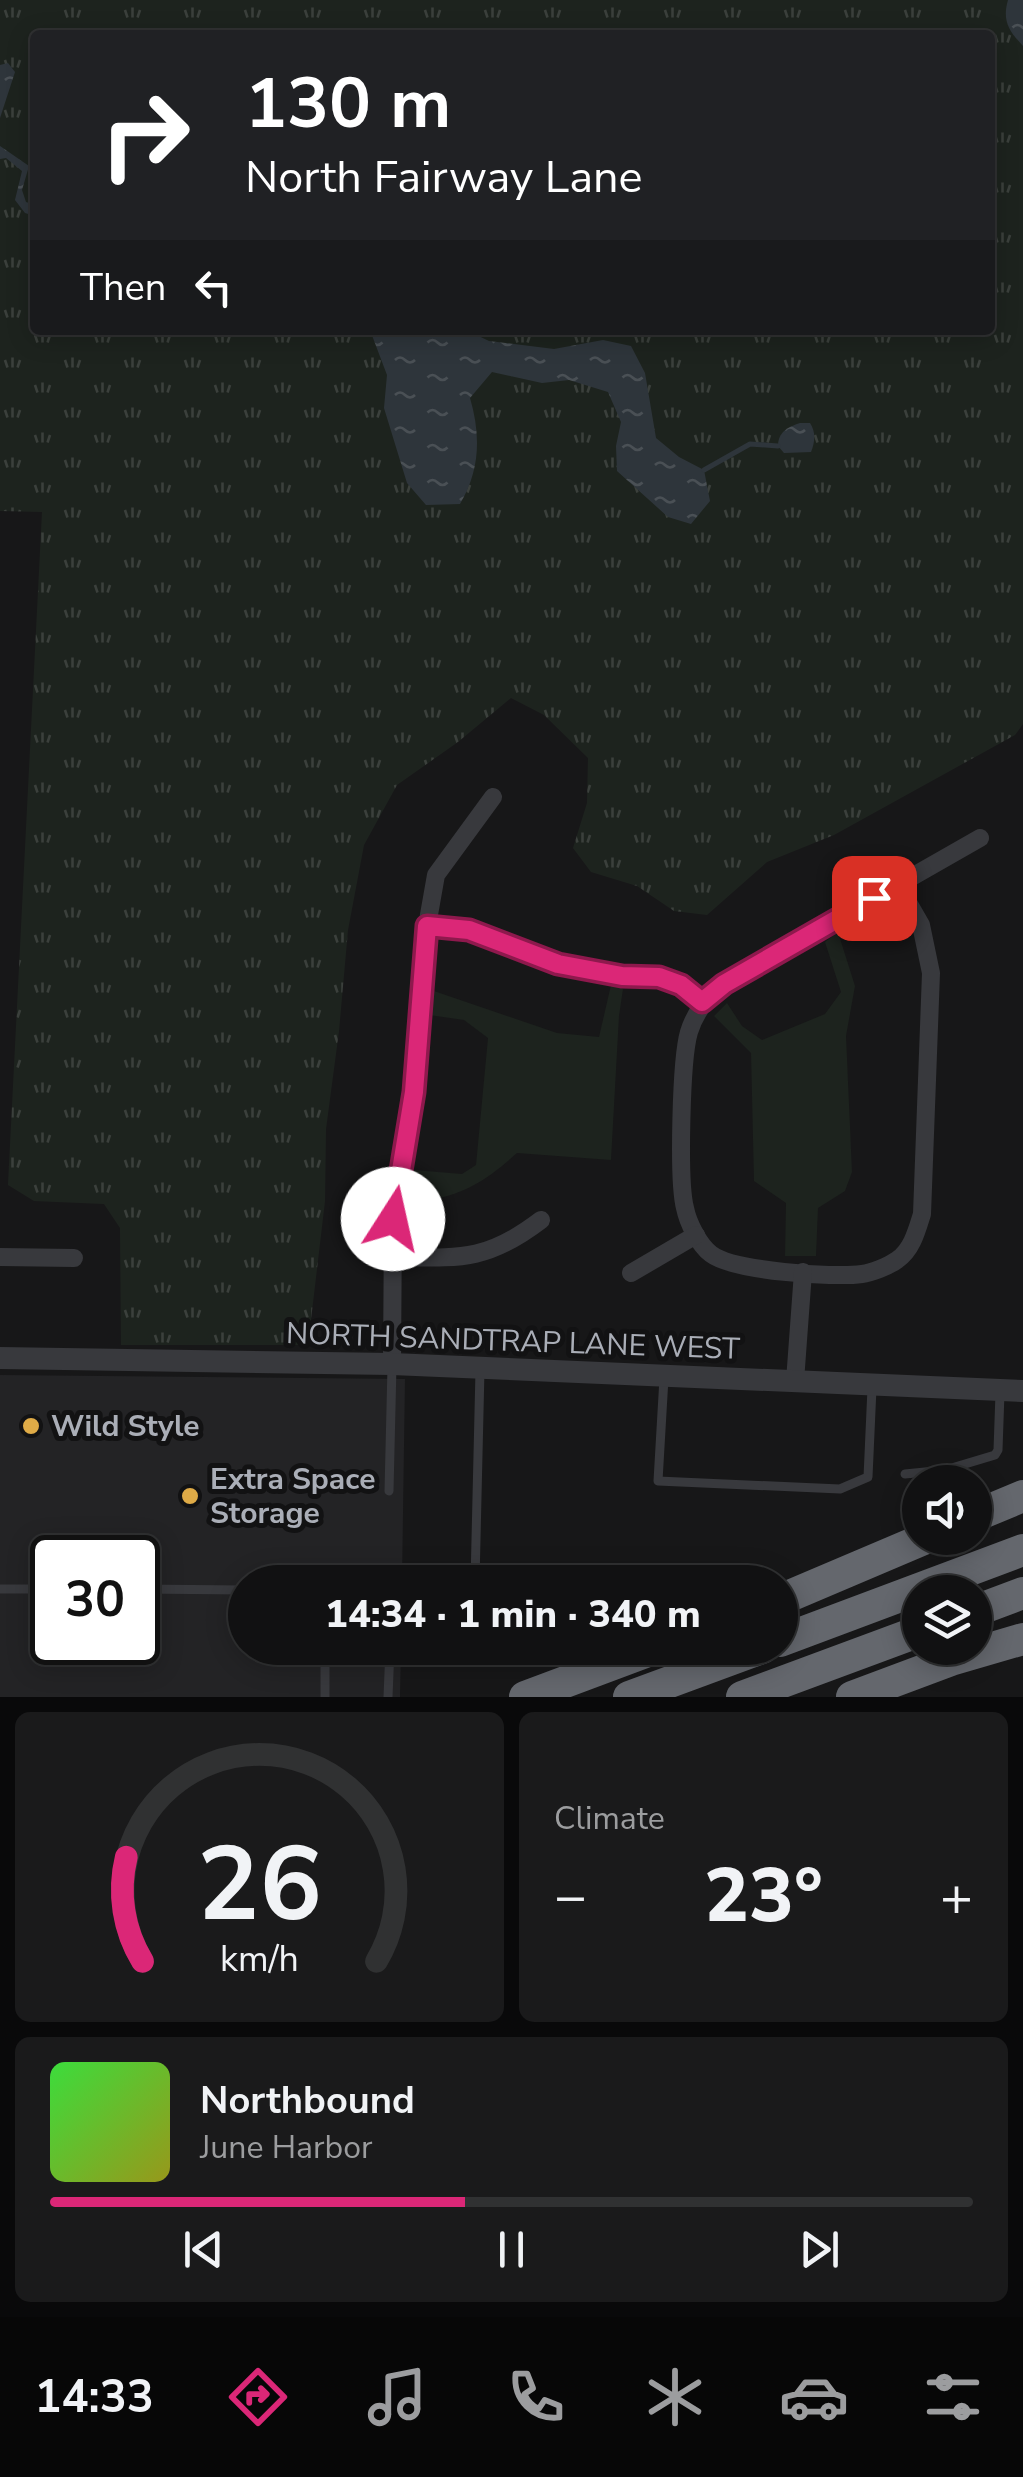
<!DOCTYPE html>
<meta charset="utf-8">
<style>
body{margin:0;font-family:"Nunito Sans",sans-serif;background:#1a1a1b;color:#f1f3f6;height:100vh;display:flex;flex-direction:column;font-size:38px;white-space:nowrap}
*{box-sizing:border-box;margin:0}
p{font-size:32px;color:#9c9d9f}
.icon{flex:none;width:55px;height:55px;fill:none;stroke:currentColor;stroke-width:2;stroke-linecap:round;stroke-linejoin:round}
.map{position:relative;height:1697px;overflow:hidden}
.details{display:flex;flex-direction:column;gap:15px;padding:15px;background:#09090a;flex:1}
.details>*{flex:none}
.guide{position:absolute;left:30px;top:30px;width:965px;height:305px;border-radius:10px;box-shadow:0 5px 25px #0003,0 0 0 2px #303132;background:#202124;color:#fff;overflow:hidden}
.tools{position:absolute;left:902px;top:1465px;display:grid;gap:20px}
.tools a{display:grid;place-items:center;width:90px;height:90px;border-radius:50%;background:#111112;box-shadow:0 5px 25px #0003,0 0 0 2px #303132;font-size:50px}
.speed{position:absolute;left:30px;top:1535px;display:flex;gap:20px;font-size:50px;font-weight:700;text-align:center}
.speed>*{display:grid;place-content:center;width:130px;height:130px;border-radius:50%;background:#111112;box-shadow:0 5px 25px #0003,0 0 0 2px #303132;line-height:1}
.speed .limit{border:5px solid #111;border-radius:15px;background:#fff;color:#111}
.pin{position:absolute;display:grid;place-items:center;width:85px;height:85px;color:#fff;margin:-42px;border-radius:20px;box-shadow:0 5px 15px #0006}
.me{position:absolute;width:110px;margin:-55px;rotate:10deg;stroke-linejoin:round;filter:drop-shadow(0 0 8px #0008)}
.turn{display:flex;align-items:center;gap:35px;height:210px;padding:0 50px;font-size:45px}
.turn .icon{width:130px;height:130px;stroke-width:2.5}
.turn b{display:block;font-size:70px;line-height:85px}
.then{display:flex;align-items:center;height:95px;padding:0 50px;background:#0003;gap:20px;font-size:38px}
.big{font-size:75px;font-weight:800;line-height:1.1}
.details .card{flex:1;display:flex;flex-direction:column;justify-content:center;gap:15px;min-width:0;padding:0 35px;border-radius:15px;background:#1a1a1b}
.details .dial{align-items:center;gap:0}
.dial svg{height:260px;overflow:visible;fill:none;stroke:#303132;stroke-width:7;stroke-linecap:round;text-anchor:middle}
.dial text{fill:#f1f3f6;stroke:none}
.song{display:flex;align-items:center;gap:30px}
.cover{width:120px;height:120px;border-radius:15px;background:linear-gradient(135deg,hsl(120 70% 55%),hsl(60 70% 35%))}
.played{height:10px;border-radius:5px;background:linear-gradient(90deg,#db2777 45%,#303132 45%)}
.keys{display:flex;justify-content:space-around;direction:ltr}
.heat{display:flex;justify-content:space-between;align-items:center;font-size:55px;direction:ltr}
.details .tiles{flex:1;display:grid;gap:15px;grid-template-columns:1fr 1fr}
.card:last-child{grid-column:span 2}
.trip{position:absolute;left:228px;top:1565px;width:570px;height:100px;border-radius:50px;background:#111112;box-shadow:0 5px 25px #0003,0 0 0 2px #303132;font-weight:800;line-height:100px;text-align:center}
.dock{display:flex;height:160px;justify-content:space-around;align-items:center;background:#070707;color:#9c9d9f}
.dock .icon{width:70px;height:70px}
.dock .current{color:#db2777}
.dock b{font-size:45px;color:#f1f3f6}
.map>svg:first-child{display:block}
</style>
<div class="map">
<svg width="1023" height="1697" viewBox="0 0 1023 1697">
<defs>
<pattern id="grass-tufts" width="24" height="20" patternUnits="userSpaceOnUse" patternTransform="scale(2.5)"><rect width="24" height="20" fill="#1d231e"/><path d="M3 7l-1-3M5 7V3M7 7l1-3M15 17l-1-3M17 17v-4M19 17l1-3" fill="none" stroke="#3b403c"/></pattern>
<pattern id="water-ripples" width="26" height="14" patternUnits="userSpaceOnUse" patternTransform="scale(2.5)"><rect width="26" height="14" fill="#2e353b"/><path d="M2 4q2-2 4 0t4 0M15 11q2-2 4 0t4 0" fill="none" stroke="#4a5055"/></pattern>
</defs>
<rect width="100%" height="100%" fill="#171718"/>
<path fill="#232325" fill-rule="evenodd" d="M 0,1375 L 405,1379 L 402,1582 L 245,1582 L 245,1648 L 401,1648 L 400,1697 L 0,1697 ZM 52,1558 L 138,1558 L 138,1642 L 52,1642 Z"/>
<path fill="url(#grass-tufts)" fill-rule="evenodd" d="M 0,0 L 1023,0 L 1023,724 L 1015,735 L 834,835 L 767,862 L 707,915 L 674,911 L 637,886 L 591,872 L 573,848 L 587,803 L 588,758 L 544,715 L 511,698 L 458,742 L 397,785 L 364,845 L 348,930 L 339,1031 L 326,1129 L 325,1201 L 308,1345 L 121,1345 L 120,1228 L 104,1204 L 34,1201 L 8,1185 L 42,512 L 0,511 ZM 35,35 L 990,35 L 990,330 L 35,330 Z"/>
<g fill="#1d231e">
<polygon points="838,932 855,986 846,1036 852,1172 845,1191 818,1208 816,1256 785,1256 786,1203 754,1181 751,1053 714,1016 727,1003 742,1026 762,1040 825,1014 841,992 825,942"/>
<path d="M 611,985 L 623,989 L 619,1016 L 611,1160 L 517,1153 C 490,1177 468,1193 433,1199 L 423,1234 L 404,1249 L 401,1222 L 414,1170 L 462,1174 L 476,1165 L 488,1038 L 464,1020 L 429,1015 L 431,990 L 557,1033 L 599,1037 Z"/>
</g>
<g fill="url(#water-ripples)">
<path d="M 1008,0 L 1023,0 L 1023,46 C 1009,31 1002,21 1008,0 Z"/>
<polygon points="8,63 15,72 0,118 0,65"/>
<polygon points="0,146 29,166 22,190 26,202 35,205 35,216 25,213 15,200 22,171 6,158 0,159"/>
<path d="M 370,330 L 466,330 L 489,341 L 554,349 L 603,340 L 631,346 L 645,373 L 656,438 L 679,457 L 704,470 L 710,501 L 691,524 L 668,517 L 617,471 L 616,446 L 621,422 L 608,392 L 569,380 L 542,383 L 492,372 L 470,398 C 481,436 480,470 460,504 L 426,505 L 407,483 L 384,408 L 387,375 Z"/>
<path d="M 800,423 L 810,423 C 816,432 815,442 811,452 L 784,453 L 778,446 C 778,432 788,427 800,423 Z"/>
</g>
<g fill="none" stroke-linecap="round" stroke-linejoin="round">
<polyline stroke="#2e353b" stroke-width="5" points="704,470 750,444 778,446"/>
<g stroke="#38393d" stroke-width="9">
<polyline points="664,1378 658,1481 840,1489 868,1477 872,1388"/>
<polyline points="905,1474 945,1470 995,1455 998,1450 1000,1393"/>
<polyline points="389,1491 392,1366"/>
<polyline points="475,1582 480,1370"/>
<polyline points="0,1589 52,1589"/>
<polyline points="138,1589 245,1590"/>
<polyline points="325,1697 325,1648"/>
<polyline points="388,1697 390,1648"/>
</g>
<g stroke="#38393d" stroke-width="18">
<path d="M 898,885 L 921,925 L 931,973 L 922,1214 C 917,1230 912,1250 897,1260 C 889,1266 871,1273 862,1274 C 833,1278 733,1271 711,1254 C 699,1245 688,1223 685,1208 C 678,1181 681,1059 689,1032 C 696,1010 707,998 724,984 L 980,838"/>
<polyline points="427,926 469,930 558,964 622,976 659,977 681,985 702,1002"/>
<polyline points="0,1257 74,1258"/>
<path d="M 393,1257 C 459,1258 486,1262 541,1220"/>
<polyline points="631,1273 696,1235"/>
<polyline points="392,1364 393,1219 414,1092 427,926 436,875 493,797"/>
<polyline points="795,1381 803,1272"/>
</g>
<polyline stroke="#38393d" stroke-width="22" points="0,1358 392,1364 1023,1391"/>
<g stroke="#64676d" stroke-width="32">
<polyline points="975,1516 1023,1496"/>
<polyline points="780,1600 926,1538"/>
<polyline points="975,1611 1023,1593"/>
<polyline points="780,1641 1023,1550"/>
<polyline points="525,1697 656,1648"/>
<polyline points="629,1697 762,1648"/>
<polyline points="742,1697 920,1631"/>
<polyline points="852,1697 951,1660 1023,1639"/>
</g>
</g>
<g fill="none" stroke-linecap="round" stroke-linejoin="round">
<defs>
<polyline id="route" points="393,1219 414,1092 427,926 469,930 558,964 622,976 659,977 681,985 702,1002 724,984 874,898"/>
</defs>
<use href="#route" stroke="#8e194d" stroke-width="25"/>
<use href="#route" stroke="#db2777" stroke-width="18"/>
</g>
<g fill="#dfab47" stroke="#121213" stroke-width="4">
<circle cx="31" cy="1426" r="10"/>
<circle cx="190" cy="1496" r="10"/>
</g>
<g text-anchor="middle" stroke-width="10" stroke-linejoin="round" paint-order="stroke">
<g font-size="30" fill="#aaaeb7" stroke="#121213">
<text transform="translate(513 1341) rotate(2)" y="10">NORTH SANDTRAP LANE WEST</text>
</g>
<g font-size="30" font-weight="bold" fill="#aaaeb7" stroke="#121213" text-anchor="start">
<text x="51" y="1436">Wild Style</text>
<text x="210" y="1489">Extra Space<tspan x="210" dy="34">Storage</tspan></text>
</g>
</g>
</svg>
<div class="tools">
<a><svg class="icon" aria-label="sound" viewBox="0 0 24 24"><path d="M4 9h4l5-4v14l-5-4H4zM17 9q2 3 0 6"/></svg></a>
<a><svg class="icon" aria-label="layers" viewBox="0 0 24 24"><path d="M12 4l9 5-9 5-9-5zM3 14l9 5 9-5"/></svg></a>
</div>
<div class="speed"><div class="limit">30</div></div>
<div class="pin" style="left:874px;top:898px;background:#d93025"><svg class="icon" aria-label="arrive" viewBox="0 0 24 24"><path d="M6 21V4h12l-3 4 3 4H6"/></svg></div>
<svg class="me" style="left:393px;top:1219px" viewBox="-20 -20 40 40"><circle r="19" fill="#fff"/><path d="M0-13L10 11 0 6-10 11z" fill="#db2777"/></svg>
<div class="trip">14:34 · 1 min · 340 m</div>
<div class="guide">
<div class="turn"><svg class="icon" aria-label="right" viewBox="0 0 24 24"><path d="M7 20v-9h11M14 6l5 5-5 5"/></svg><div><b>130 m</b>North Fairway Lane</div></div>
<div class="then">Then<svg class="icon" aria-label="left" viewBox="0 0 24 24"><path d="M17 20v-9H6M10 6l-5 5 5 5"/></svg></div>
</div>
</div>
<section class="details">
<div class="tiles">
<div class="card dial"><svg viewBox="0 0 100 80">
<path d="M14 69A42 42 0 1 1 86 69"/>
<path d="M14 69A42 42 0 0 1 9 37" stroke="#db2777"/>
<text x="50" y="56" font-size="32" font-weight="700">26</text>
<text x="50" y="72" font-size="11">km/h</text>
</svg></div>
<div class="card"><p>Climate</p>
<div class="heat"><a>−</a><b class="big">23°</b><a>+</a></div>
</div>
<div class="card">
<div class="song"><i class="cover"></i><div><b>Northbound</b><p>June Harbor</p></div></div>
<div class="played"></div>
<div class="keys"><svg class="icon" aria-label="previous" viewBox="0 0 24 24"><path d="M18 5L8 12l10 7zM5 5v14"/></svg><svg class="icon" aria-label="pause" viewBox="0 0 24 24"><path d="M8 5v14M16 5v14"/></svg><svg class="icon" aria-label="next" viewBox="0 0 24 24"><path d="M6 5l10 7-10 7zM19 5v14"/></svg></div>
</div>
</div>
</section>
<nav class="dock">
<b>14:33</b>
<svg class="icon current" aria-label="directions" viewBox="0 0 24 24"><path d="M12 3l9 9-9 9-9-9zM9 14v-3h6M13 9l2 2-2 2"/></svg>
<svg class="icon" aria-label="music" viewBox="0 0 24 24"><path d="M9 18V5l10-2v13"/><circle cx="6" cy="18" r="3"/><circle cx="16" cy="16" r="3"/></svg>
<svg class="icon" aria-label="phone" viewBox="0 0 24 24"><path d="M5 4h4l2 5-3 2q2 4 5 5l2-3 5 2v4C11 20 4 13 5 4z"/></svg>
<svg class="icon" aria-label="climate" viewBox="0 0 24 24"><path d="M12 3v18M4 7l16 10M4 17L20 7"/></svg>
<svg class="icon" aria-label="car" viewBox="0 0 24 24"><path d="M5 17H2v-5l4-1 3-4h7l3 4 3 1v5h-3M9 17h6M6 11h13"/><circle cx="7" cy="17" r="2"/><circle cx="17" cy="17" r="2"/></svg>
<svg class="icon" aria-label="filters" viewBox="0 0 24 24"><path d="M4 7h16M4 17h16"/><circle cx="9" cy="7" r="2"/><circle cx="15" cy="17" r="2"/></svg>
</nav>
